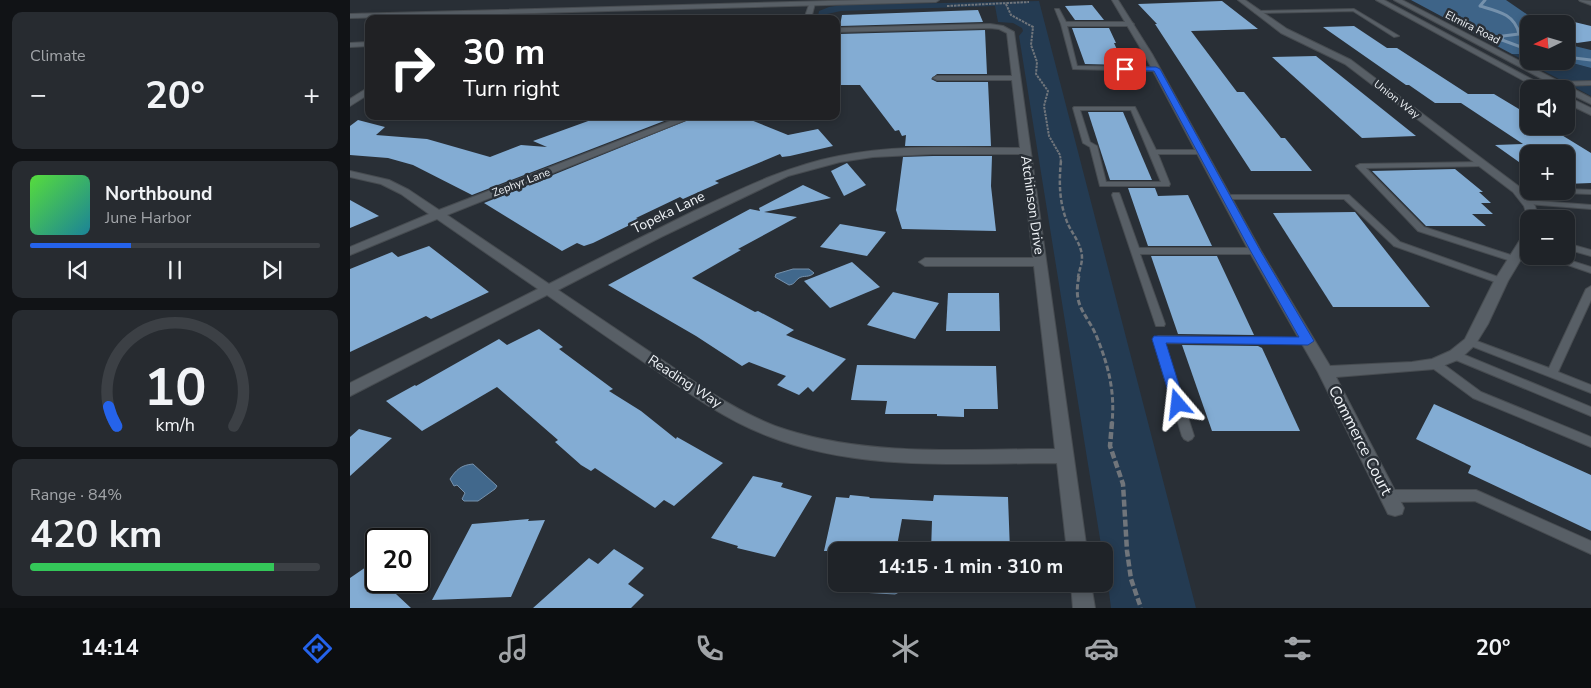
<!DOCTYPE html>
<meta charset="utf-8">
<style>
body{margin:0;font-family:"Nunito Sans",sans-serif;background:#272b30;color:#f1f3f6;height:100vh;display:flex;flex-direction:column;font-size:19px;white-space:nowrap}
*{box-sizing:border-box;margin:0}
p{font-size:16px;color:#a1a4a8}
.icon{flex:none;width:28px;height:28px;fill:none;stroke:currentColor;stroke-width:2;stroke-linecap:round;stroke-linejoin:round}
.map{position:relative;flex:1;overflow:hidden}
.details{display:flex;flex-direction:column;gap:12px;padding:12px;background:#111316;width:350px}
.details>*{flex:none}
.guide{position:absolute;left:15px;top:15px;width:475px;height:105px;border-radius:10px;box-shadow:0 2px 8px #0003,0 0 0 1px #3c4045;background:#202124;color:#fff;overflow:hidden}
.needle{width:32px;rotate:265deg}
.fabs{position:absolute;left:1170px;top:15px;display:grid;gap:10px}
.fabs a{display:grid;place-items:center;width:55px;height:55px;border-radius:10px;background:#1f2328;box-shadow:0 2px 8px #0003,0 0 0 1px #3c4045;font-size:25px}
.speed{position:absolute;left:15px;top:528px;display:flex;gap:10px;font-size:25px;font-weight:700;text-align:center}
.speed>*{display:grid;place-content:center;width:65px;height:65px;border-radius:50%;background:#1f2328;box-shadow:0 2px 8px #0003,0 0 0 1px #3c4045;line-height:1}
.speed .limit{border:2px solid #111;border-radius:8px;background:#fff;color:#111}
.pin{position:absolute;display:grid;place-items:center;width:42px;height:42px;color:#fff;margin:-21px;border-radius:10px;box-shadow:0 2px 8px #0006}
.me{position:absolute;width:55px;margin:-28px;rotate:343deg;stroke-linejoin:round;filter:drop-shadow(0 0 4px #0008)}
.turn{display:flex;align-items:center;gap:18px;height:105px;padding:0 15px;font-size:22px}
.turn .icon{width:65px;height:65px;stroke-width:2.5}
.turn b{display:block;font-size:35px;line-height:42px}
.big{font-size:38px;font-weight:700;line-height:1.1}
.details .card{flex:1;display:flex;flex-direction:column;justify-content:center;gap:8px;min-width:0;padding:0 18px;border-radius:10px;background:#272b30}
.details .dial{align-items:center;gap:0}
.dial svg{height:130px;overflow:visible;fill:none;stroke:#3c4045;stroke-width:7;stroke-linecap:round;text-anchor:middle}
.dial text{fill:#f1f3f6;stroke:none}
.song{display:flex;align-items:center;gap:15px}
.cover{width:60px;height:60px;border-radius:8px;background:linear-gradient(135deg,hsl(110 70% 55%),hsl(190 70% 35%))}
.played{height:5px;border-radius:2px;background:linear-gradient(90deg,#2563eb 35%,#3c4045 35%)}
.keys{display:flex;justify-content:space-around;direction:ltr}
.heat{display:flex;justify-content:space-between;align-items:center;font-size:28px;direction:ltr}
.charge{height:8px;border-radius:4px;background:linear-gradient(90deg,#34c759 84%,#3c4045 0)}
.trip{position:absolute;left:478px;top:542px;width:285px;height:50px;border-radius:10px;background:#1f2328;box-shadow:0 2px 8px #0003,0 0 0 1px #3c4045;font-weight:700;line-height:50px;text-align:center}
.tabs{display:flex;height:80px;justify-content:space-around;align-items:center;background:#0c0e10;color:#a1a4a8}
.tabs .icon{width:35px;height:35px}
.tabs .on{color:#2563eb}
.tabs b{font-size:22px;color:#f1f3f6}
main{display:flex;flex:1;min-height:0}
.map>svg:first-child{display:block}
</style>
<main>
<section class="details">
<div class="card"><p>Climate</p>
<div class="heat"><a>−</a><b class="big">20°</b><a>+</a></div>
</div>
<div class="card">
<div class="song"><i class="cover"></i><div><b>Northbound</b><p>June Harbor</p></div></div>
<div class="played"></div>
<div class="keys"><svg class="icon" aria-label="previous" viewBox="0 0 24 24"><path d="M18 5L8 12l10 7zM5 5v14"/></svg><svg class="icon" aria-label="pause" viewBox="0 0 24 24"><path d="M8 5v14M16 5v14"/></svg><svg class="icon" aria-label="next" viewBox="0 0 24 24"><path d="M6 5l10 7-10 7zM19 5v14"/></svg></div>
</div>
<div class="card dial"><svg viewBox="0 0 100 80">
<path d="M14 69A42 42 0 1 1 86 69"/>
<path d="M14 69A42 42 0 0 1 9 57" stroke="#2563eb"/>
<text x="50" y="56" font-size="32" font-weight="700">10</text>
<text x="50" y="72" font-size="11">km/h</text>
</svg></div>
<div class="card"><p>Range · 84%</p><b class="big">420 km</b><div class="charge"></div></div>
</section>
<div class="map">
<svg width="1241" height="608" viewBox="0 0 1241 608">
<rect width="100%" height="100%" fill="#292f36"/>
<g fill="#243b52">
<polygon points="689,1 846,608 761,608 754,551 752,551 669,36 673,31 672,28 663,23 648,22 645,6 491,11 468,16 469,11 479,7 492,5"/>
<polygon points="1162,54 1179,54 1179,61 1215,61 1241,68 1241,96"/>
</g>
<g fill="#3e6488">
<polygon points="1061,0 1156,0 1191,24 1179,24 1179,54 1162,54"/>
<polygon points="1216,44 1241,50 1241,68 1215,61 1216,61"/>
</g>
<g fill="#41688c" stroke="#7591ac">
<path d="M 443,269 L 459,269 L 464,273 C 459,278 454,275 449,278 C 444,282 445,284 439,285 L 425,277 L 426,274 Z"/>
<path d="M 123,464 L 147,486 L 145,489 L 128,501 L 114,501 L 112,499 L 115,493 L 107,485 L 104,486 L 100,479 C 106,470 111,465 123,464 Z"/>
<polygon points="509,584 552,584 551,591 545,594 510,592 508,589"/>
</g>
<g fill="none" stroke-linecap="round" stroke-linejoin="round">
<g stroke="#7591ac" stroke-width="3">
<path d="M 1135,0 L 1130,6 C 1147,11 1165,14 1169,34 L 1153,36 L 1152,40 L 1179,50"/>
<polyline points="1216,57 1241,60"/>
</g>
</g>
<g fill="#83acd3">
<polygon points="872,1 908,29 841,31 887,92 894,92 931,138 935,138 962,171 901,171 805,24 807,24 788,4"/>
<polygon points="742,5 754,20 725,20 715,6"/>
<polygon points="628,10 633,22 490,26 492,15"/>
<polygon points="1216,20 1241,26 1241,41 1227,43 1216,39"/>
<polygon points="1004,26 1037,48 1047,48 1118,94 1144,94 1179,115 1179,126 1197,126 1241,153 1241,183 1216,184 1216,154 1188,154 1179,148 1179,169 1145,145 1173,144 1111,103 1085,103 1059,85 1056,85 973,27"/>
<polygon points="722,28 759,28 766,43 764,43 774,65 735,64"/>
<polygon points="635,30 637,74 587,74 581,79 587,82 638,82 641,146 555,146 556,135 552,136 549,130 545,131 510,85 486,85 486,37 488,37 489,34"/>
<polygon points="966,56 1066,136 1012,138 922,57"/>
<polygon points="738,112 773,112 802,180 760,180"/>
<polygon points="252,116 327,116 122,195 63,165 38,158 0,155 0,126 8,120 35,127 26,135 77,139 140,157 171,145 197,147 183,141"/>
<polygon points="348,116 391,116 438,135 468,129 483,146 440,156 432,157 430,154 365,181 369,183 333,199 330,197 286,218 290,220 243,243 234,246 227,243 212,251 134,203"/>
<polygon points="583,156 642,156 641,186 646,231 552,229 546,210 553,157"/>
<polygon points="497,163 516,185 494,196 481,171"/>
<polygon points="1105,169 1133,192 1129,192 1141,203 1131,203 1143,214 1122,214 1136,226 1076,226 1022,171"/>
<polygon points="453,185 481,198 414,212 447,217 388,249 391,250 342,278 405,312 408,311 444,330 436,335 496,359 463,392 458,387 449,395 427,385 436,376 399,362 392,366 346,336 258,285 400,209 410,211 409,208"/>
<polygon points="778,188 805,188 808,196 838,195 862,246 798,246"/>
<polygon points="0,200 29,216 0,228"/>
<polygon points="1005,212 1080,307 983,307 923,213"/>
<polygon points="490,224 536,232 517,256 470,247"/>
<polygon points="79,246 139,292 81,319 76,316 0,352 0,269 42,252 48,257"/>
<polygon points="801,256 867,256 904,335 828,334"/>
<polygon points="502,262 530,287 480,308 454,281"/>
<polygon points="543,292 589,303 565,339 517,325"/>
<polygon points="598,293 649,293 650,331 596,331"/>
<polygon points="189,329 213,347 209,349 263,389 259,391 291,411 326,439 327,437 373,463 324,506 314,500 305,508 245,468 241,471 231,465 205,442 208,440 147,387 72,431 36,401 65,385 66,386 149,339 157,345"/>
<polygon points="832,345 908,346 912,348 950,431 862,431"/>
<polygon points="507,365 646,366 648,409 614,409 614,417 587,416 587,414 535,414 537,401 501,400"/>
<polygon points="1084,404 1241,475 1241,531 1118,473 1121,466 1066,439"/>
<polygon points="9,429 42,438 0,476 0,437"/>
<polygon points="403,476 433,483 431,487 462,496 425,557 387,548 388,546 361,538"/>
<polygon points="500,495 520,497 519,498 583,501 584,495 658,497 660,551 581,551 582,521 552,519 546,551 474,551 486,497 499,498"/>
<polygon points="179,519 178,521 195,520 161,597 82,600 122,524"/>
<polygon points="264,549 294,568 278,584 294,595 281,608 183,608 239,558 248,564"/>
<polygon points="16,567 26,576 26,581 32,581 61,608 0,608 0,578"/>
</g>
<g fill="none" stroke-linecap="round" stroke-linejoin="round">
<defs>
<g id="service">
<polygon points="705,9 709,9 716,22 781,22 784,24 781,26 717,26 727,66 806,67 809,69 806,71 723,69 711,24"/>
<polygon points="1004,9 1049,36 1044,37 1003,11 906,13 904,12 906,11"/>
<polygon points="1241,81 1241,85 1209,86 1206,84 1209,82"/>
<path d="M 724,107 L 785,107 L 806,150 L 851,150 L 855,152 L 851,154 L 808,154 L 820,184 L 819,186 L 750,186 L 740,147 L 733,143 L 723,108 ZM 730,110 L 781,110 L 811,182 L 756,182 L 747,146 L 740,142 Z"/>
<polygon points="1133,162 1137,164 1136,166 1016,168 1074,227 1167,257 1169,259 1167,261 1161,261 1068,231 1006,166 1010,164"/>
<polygon points="1164,188 1179,188 1179,191 1182,191 1167,192 1163,190"/>
<polygon points="1216,189 1241,190 1241,194 1213,193 1212,191 1216,191"/>
<polygon points="763,193 769,193 770,195 789,248 905,248 910,251 905,254 790,254 815,324 814,326 806,326 762,195"/>
<polygon points="873,195 999,195 1050,242 1154,279 1156,281 1154,283 1148,283 1044,246 994,199 873,199"/>
<polygon points="1175,200 1241,205 1241,209 1178,204 1174,202"/>
<polygon points="1216,243 1241,250 1241,256 1216,249"/>
<polygon points="1192,256 1206,256 1241,267 1241,273"/>
<polygon points="1241,286 1241,300 1208,372 1241,385 1241,393 1116,344 1115,342 1120,338 1124,340 1199,368 1236,289"/>
<polygon points="808,336 958,338 963,341 958,344 814,343 844,436 842,439 838,441 834,439 832,436 803,339"/>
<polygon points="1105,351 1241,407 1241,416 1101,358 1100,355 1101,352"/>
<polygon points="1085,360 1089,361 1131,392 1241,437 1241,447 1123,398 1081,367 1079,364 1081,361"/>
<polygon points="1039,490 1126,490 1241,541 1241,554 1125,501 1039,502 1034,500 1032,496 1034,492"/>
</g>
<g id="minor">
<polygon points="762,0 768,0 802,54 911,251 980,366 1062,362 1082,359 1100,351 1115,339 1144,281 1175,232 1179,231 1179,246 1158,281 1138,324 1125,345 1110,359 1085,369 986,377 1054,508 1052,514 1045,516 1038,514 968,372 899,251 794,54"/>
<polygon points="888,0 895,0 937,29 1001,60 1171,188 1185,206 1189,219 1179,219 1179,221 1174,206 1163,192 995,64 931,33"/>
<polygon points="1229,0 1241,1 1241,5 1230,1"/>
<polygon points="460,2 465,3 461,19 454,19"/>
<path d="M 640,24 L 653,26 L 664,32 L 737,551 L 717,551 L 707,463 C 610,463 510,472 418,436 C 378,421 341,395 307,371 C 270,346 234,321 197,295 L 0,396 L 0,383 L 188,289 L 87,219 L 0,255 L 0,247 L 79,214 L 51,194 L 31,184 L 0,177 L 0,171 L 39,180 L 59,190 L 89,210 L 333,116 L 346,116 L 97,215 L 199,284 C 247,259 296,235 344,211 C 391,189 437,166 489,156 C 548,144 610,148 670,148 L 662,80 L 587,80 L 583,78 L 587,76 L 662,76 L 657,33 L 649,29 L 640,28 L 486,32 L 486,28 ZM 583,154 L 671,154 L 683,258 L 575,258 L 569,262 L 575,266 L 684,266 L 705,449 C 616,449 524,457 437,430 C 395,417 355,389 318,364 C 281,339 245,315 208,290 L 311,237 L 438,176 L 490,162 L 523,157 Z"/>
<polygon points="19,42 19,46 0,47 0,43"/>
<polygon points="19,87 19,94 0,106 0,99"/>
<polygon points="721,584 741,584 745,608 723,608"/>
</g>
<g id="secondary">
<polygon points="515,0 589,0 586,2 0,18 0,14"/>
<polygon points="1026,0 1034,0 1200,89 1189,89"/>
<polygon points="1044,0 1052,0 1241,98 1241,104 1216,92 1216,89 1211,89"/>
<polygon points="1216,96 1241,108 1241,115 1216,103"/>
</g>
</defs>
<use href="#service" stroke="#474c51" stroke-width="2"/>
<use href="#minor" stroke="#474c51" stroke-width="2"/>
<use href="#secondary" stroke="#474c51" stroke-width="2"/>
<g stroke="#70757b" stroke-width="2" stroke-dasharray="2.5 1" stroke-linecap="butt">
<polyline points="656,4 661,15 683,27 681,45 687,62 686,74 698,91 694,106 699,136 710,155 711,162"/>
<polyline points="597,6 679,2"/>
</g>
<path stroke="#70757b" stroke-width="2.5" stroke-dasharray="4.5 2" stroke-linecap="butt" d="M 711,161 C 709,180 709,200 716,219 C 720,232 732,243 732,258 C 732,264 729,271 728,277"/>
<path stroke="#70757b" stroke-width="3" stroke-dasharray="5.5 2.5" stroke-linecap="butt" d="M 729,276 C 722,309 738,313 748,340 C 759,368 765,393 762,423"/>
<polyline stroke="#70757b" stroke-width="4.5" stroke-dasharray="7 3" stroke-linecap="butt" points="762,422 760,446 773,484 777,551 781,579 791,608"/>
<use href="#service" fill="#585f66" fill-rule="evenodd"/>
<use href="#minor" fill="#585f66" fill-rule="evenodd"/>
<use href="#secondary" fill="#585f66" fill-rule="evenodd"/>
</g>
<polygon fill="#2563eb" stroke="#184099" points="775,67 806,67 810,69 910,250 964,341 958,345 816,343 835,404 833,407 824,407 822,404 802,339 804,336 949,337 900,250 804,71 772,70 772,67"/>
<g text-anchor="middle" stroke-width="5" stroke-linejoin="round" paint-order="stroke">
<g font-size="11" fill="#eef2f6" stroke="#292f36">
<text transform="translate(1123 27) rotate(27)" y="4">Elmira Road</text>
<text transform="translate(1047 99) rotate(38)" y="4">Union Way</text>
<text transform="translate(171 182) rotate(-21)" y="4">Zephyr Lane</text>
</g>
<g font-size="14" fill="#eef2f6" stroke="#292f36">
<text transform="translate(683 205) rotate(82)" y="5">Atchinson Drive</text>
<text transform="translate(318 212) rotate(-26)" y="5">Topeka Lane</text>
<text transform="translate(335 381) rotate(33)" y="5">Reading Way</text>
</g>
<g font-size="16" fill="#eef2f6" stroke="#292f36">
<text transform="translate(1011 440) rotate(63)" y="6">Commerce Court</text>
</g>
</g>
</svg>
<div class="fabs">
<a><svg class="needle" viewBox="-14 -14 28 28"><path d="M0-13l5 13h-10z" fill="#e53935"/><path d="M0 13l5-13h-10z" fill="#a1a4a8"/></svg></a>
<a><svg class="icon" aria-label="sound" viewBox="0 0 24 24"><path d="M4 9h4l5-4v14l-5-4H4zM17 9q2 3 0 6"/></svg></a>
<a>+</a>
<a>−</a>
</div>
<div class="speed"><div class="limit">20</div></div>
<div class="pin" style="left:775px;top:69px;background:#d93025"><svg class="icon" aria-label="arrive" viewBox="0 0 24 24"><path d="M6 21V4h12l-3 4 3 4H6"/></svg></div>
<svg class="me" style="left:828px;top:404px" viewBox="-20 -20 40 40"><path d="M0-17L14 15 0 8-14 15z" fill="#2563eb" stroke="#fff" stroke-width="4"/></svg>
<div class="trip">14:15 · 1 min · 310 m</div>
<div class="guide">
<div class="turn"><svg class="icon" aria-label="right" viewBox="0 0 24 24"><path d="M7 20v-9h11M14 6l5 5-5 5"/></svg><div><b>30 m</b>Turn right</div></div>
</div>
</div>
</main>
<nav class="tabs">
<b>14:14</b>
<svg class="icon on" aria-label="directions" viewBox="0 0 24 24"><path d="M12 3l9 9-9 9-9-9zM9 14v-3h6M13 9l2 2-2 2"/></svg>
<svg class="icon" aria-label="music" viewBox="0 0 24 24"><path d="M9 18V5l10-2v13"/><circle cx="6" cy="18" r="3"/><circle cx="16" cy="16" r="3"/></svg>
<svg class="icon" aria-label="phone" viewBox="0 0 24 24"><path d="M5 4h4l2 5-3 2q2 4 5 5l2-3 5 2v4C11 20 4 13 5 4z"/></svg>
<svg class="icon" aria-label="climate" viewBox="0 0 24 24"><path d="M12 3v18M4 7l16 10M4 17L20 7"/></svg>
<svg class="icon" aria-label="car" viewBox="0 0 24 24"><path d="M5 17H2v-5l4-1 3-4h7l3 4 3 1v5h-3M9 17h6M6 11h13"/><circle cx="7" cy="17" r="2"/><circle cx="17" cy="17" r="2"/></svg>
<svg class="icon" aria-label="filters" viewBox="0 0 24 24"><path d="M4 7h16M4 17h16"/><circle cx="9" cy="7" r="2"/><circle cx="15" cy="17" r="2"/></svg>
<b>20°</b>
</nav>
